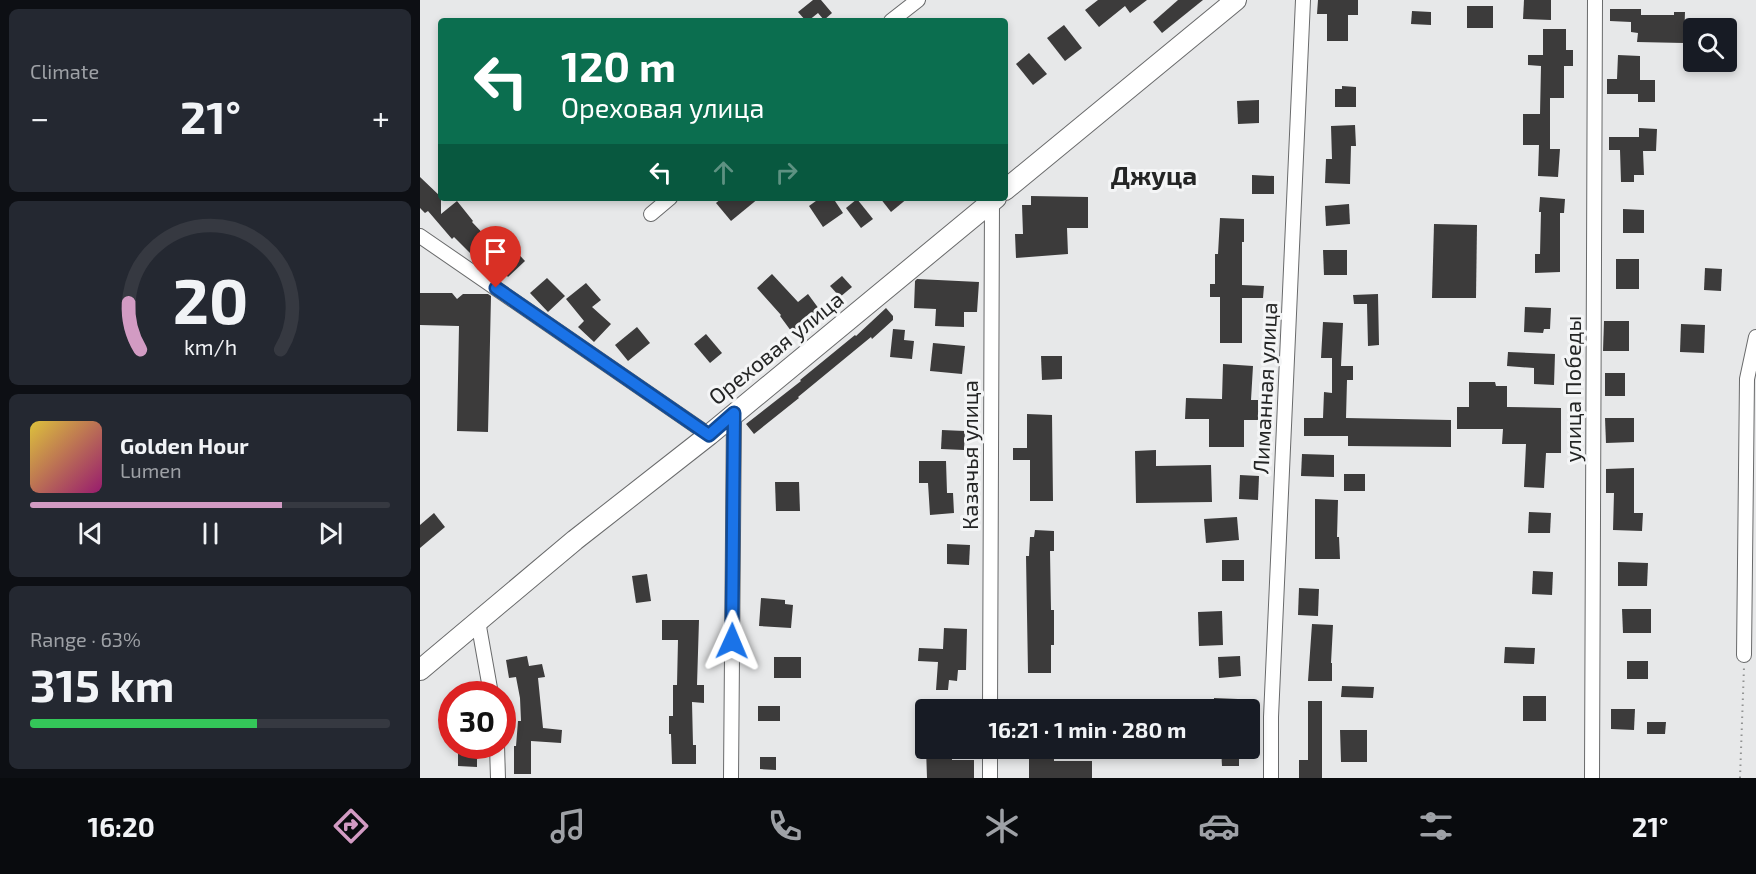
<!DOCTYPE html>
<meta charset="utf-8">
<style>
body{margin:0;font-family:"Exo 2",sans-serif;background:#242831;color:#f1f3f6;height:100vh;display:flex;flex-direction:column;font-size:22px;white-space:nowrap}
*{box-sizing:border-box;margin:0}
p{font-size:20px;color:#9ea1a6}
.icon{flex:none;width:33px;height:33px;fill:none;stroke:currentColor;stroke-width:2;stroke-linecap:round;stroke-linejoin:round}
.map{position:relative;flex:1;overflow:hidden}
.side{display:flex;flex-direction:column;gap:9px;padding:9px;background:#0d0f14;width:420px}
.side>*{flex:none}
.top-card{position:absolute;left:18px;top:18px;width:570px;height:183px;border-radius:6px;box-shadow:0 3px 9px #0003;background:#0b6e4f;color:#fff;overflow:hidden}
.controls{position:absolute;left:1263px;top:18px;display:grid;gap:12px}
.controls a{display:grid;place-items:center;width:54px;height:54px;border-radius:6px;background:#171b24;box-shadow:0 3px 9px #0003;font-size:30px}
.speed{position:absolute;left:18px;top:681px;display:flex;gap:12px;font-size:30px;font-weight:700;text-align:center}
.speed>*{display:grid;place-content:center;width:78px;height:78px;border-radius:50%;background:#171b24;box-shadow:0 3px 9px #0003;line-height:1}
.speed .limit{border:9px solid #d22;background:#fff;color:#111}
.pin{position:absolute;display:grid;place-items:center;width:51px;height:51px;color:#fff;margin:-62px -26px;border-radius:50% 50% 50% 0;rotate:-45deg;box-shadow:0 0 6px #0007}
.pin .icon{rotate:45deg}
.me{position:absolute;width:66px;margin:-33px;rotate:1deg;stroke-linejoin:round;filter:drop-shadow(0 0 4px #0008)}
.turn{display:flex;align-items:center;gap:21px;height:126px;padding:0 24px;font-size:27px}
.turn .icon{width:78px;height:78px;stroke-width:2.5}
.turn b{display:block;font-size:42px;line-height:51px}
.lanes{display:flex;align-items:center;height:57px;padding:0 24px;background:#0003;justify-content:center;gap:30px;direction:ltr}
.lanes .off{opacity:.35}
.big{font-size:45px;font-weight:700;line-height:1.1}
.side .tile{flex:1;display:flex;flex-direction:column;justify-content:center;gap:9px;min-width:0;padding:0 21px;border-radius:9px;background:#242831}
.side .dial{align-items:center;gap:0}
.dial svg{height:156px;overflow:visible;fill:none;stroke:#363941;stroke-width:7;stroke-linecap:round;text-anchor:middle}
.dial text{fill:#f1f3f6;stroke:none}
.song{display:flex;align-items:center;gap:18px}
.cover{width:72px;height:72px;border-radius:9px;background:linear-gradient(135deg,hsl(50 70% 55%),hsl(320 70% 35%))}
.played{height:6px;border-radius:3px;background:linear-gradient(90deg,#d29bc3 70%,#363941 70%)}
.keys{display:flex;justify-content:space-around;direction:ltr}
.heat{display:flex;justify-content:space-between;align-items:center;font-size:33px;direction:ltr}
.charge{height:9px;border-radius:4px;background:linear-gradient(90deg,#34c759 63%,#363941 0)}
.trip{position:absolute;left:495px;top:699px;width:345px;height:60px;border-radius:6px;background:#171b24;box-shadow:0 3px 9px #0003;font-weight:700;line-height:60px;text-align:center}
.tabs{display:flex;height:96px;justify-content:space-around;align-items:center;background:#090b0e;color:#9ea1a6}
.tabs .icon{width:42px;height:42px}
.tabs .current{color:#d29bc3}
.tabs b{font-size:27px;color:#f1f3f6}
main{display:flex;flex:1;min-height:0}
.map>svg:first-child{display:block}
</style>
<main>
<section class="side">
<div class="tile"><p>Climate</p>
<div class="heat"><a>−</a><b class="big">21°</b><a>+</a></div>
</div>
<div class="tile dial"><svg viewBox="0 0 100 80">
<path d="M14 69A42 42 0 1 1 86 69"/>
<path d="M14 69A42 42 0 0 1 8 45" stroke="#d29bc3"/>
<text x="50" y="56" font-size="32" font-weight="700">20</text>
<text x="50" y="72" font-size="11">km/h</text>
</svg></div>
<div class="tile">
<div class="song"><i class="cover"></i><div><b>Golden Hour</b><p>Lumen</p></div></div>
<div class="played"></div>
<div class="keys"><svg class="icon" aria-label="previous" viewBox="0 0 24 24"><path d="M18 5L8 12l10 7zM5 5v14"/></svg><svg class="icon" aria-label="pause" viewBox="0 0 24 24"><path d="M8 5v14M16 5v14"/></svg><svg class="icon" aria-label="next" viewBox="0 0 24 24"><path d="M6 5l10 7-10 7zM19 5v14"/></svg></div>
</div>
<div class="tile"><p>Range · 63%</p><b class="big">315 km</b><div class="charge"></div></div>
</section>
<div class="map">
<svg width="1336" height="778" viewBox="0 0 1336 778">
<rect width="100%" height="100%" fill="#e7e8e9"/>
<g fill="#3c3b3b">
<polygon points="393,0 401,0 412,13 404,20 398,13 388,21 386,21 378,12"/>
<polygon points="678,0 727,0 710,13 705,6 679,27 665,10"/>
<polygon points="758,0 783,0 742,33 733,22"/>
<polygon points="898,0 938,0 938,15 928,15 928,41 907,41 907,14 897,14"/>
<polygon points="1104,0 1131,0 1131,20 1103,19"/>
<rect x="1047" y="6" width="26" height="22"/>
<polygon points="1190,9 1221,9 1221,15 1254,15 1254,12 1265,12 1264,43 1217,42 1218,33 1211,32 1211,22 1190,21"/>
<polygon points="992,11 1011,12 1011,25 991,24"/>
<polygon points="644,25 662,48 645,61 627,38"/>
<polygon points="1123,29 1146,29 1146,50 1153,50 1153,66 1144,66 1144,98 1130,98 1130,149 1140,149 1138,177 1118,176 1119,145 1103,145 1103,114 1120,114 1121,66 1108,65 1108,55 1123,55"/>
<polygon points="609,53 627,74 613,85 596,64"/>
<polygon points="1198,55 1220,56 1220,80 1235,80 1235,102 1218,102 1218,94 1187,94 1187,79 1197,79"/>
<polygon points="922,86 936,87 936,107 915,107 915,89 922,89"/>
<polygon points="839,100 839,123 818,124 817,101"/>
<polygon points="935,125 936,146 931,146 930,184 905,183 906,159 912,159 911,126"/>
<polygon points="1219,128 1237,129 1236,151 1223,151 1224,175 1214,175 1214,182 1201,182 1200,150 1189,150 1189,137 1219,137"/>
<polygon points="832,175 854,176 854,194 832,194"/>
<polygon points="0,177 21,197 21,214 37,201 53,221 52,222 71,242 57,256 53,256 34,237 32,239 8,211 5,213 0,208"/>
<polygon points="611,196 668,197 668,228 647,228 648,254 596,258 595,234 603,234 602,205 611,205"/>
<polygon points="1120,197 1145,199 1144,213 1140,213 1140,272 1115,273 1115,254 1120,254 1121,212 1119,212"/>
<polygon points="302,198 339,198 311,221 296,203"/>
<polygon points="400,198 413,198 423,213 403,227 389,206"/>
<polygon points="460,198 488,198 471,212"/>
<polygon points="437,199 453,219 441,228 426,208"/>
<polygon points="929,204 930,224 906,226 905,206"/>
<polygon points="1203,209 1224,210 1224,233 1203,233"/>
<polygon points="800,218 824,219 824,242 822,242 822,285 844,286 843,298 822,298 822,343 800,343 800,297 790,297 790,284 795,284 795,254 798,254"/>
<polygon points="1014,224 1057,225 1056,298 1012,298"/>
<polygon points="92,247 105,261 88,277 75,263"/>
<polygon points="903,250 927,250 927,275 904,275"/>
<rect x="1196" y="259" width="23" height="30"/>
<polygon points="1285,268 1302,269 1301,291 1284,290"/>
<polygon points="352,274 378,302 388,294 402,313 374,335 360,316 361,315 337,288"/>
<polygon points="422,276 432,287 420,297 410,286"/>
<polygon points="127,278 145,296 128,312 110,293"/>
<polygon points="497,279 559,282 557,312 544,312 544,327 515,326 516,309 494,308 495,281"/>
<polygon points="166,283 181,300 172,307 191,324 174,342 158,327 164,321 146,299"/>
<polygon points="0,293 32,293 37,299 43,294 68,294 71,296 68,432 37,431 39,326 0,325"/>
<polygon points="958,294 959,345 948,346 947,304 934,304 933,295"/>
<polygon points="1105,307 1131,308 1130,329 1124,329 1123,333 1104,332"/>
<polygon points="466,308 473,316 473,320 452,339 451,337 378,397 379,398 334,434 326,424 381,381 380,380 435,335 436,336"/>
<polygon points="1184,321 1209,321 1209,351 1183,351"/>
<polygon points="903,322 923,323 921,366 933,366 933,380 927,380 926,418 1031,420 1031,447 928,446 928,436 884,436 884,418 903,418 904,392 912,393 912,358 901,358"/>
<polygon points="1261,324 1285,325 1284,353 1260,352"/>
<polygon points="217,327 230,343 208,361 195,345"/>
<polygon points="473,329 485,330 484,340 494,341 492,359 470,357"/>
<polygon points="286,334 302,353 290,363 274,344"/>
<polygon points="513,343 545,346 542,374 510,371"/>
<polygon points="1088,352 1135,354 1134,385 1114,384 1114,368 1087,366"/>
<polygon points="621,356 642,356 642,379 622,380"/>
<polygon points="803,364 833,366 831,400 838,400 838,420 824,420 824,447 789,447 789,419 765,419 766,398 802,399"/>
<rect x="1185" y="373" width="20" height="23"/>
<polygon points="1049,382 1075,382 1076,386 1087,386 1087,407 1141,408 1141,453 1126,453 1124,488 1104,487 1106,444 1082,444 1083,429 1037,429 1037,407 1049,407"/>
<polygon points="607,414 632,415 633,501 610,501 610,460 593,460 593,448 607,448"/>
<polygon points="1185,418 1214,418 1214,442 1186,443"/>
<polygon points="522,430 545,431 544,450 521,449"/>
<polygon points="736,450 736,466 791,465 792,502 716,503 715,451"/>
<polygon points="882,454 914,455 914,477 881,476"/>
<polygon points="499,461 526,461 527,493 533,493 534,513 510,515 508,483 499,483"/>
<polygon points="1214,468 1214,513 1223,513 1222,531 1193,530 1194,493 1186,493 1186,469"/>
<rect x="924" y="474" width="21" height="17"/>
<polygon points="820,475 839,476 838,500 819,499"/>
<polygon points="355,482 379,482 380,511 356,511"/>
<polygon points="895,499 918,500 917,537 919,537 920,559 895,559"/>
<polygon points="1109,512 1131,513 1130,533 1108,533"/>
<polygon points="14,513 25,527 0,548 0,525"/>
<polygon points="817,517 819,540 786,543 784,519"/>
<polygon points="615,530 634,531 634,551 630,551 631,610 634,610 634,645 631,645 631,673 608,673 606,556 609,556 610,537 614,537"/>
<polygon points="527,544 550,545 549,565 527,564"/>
<rect x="802" y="560" width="22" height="21"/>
<polygon points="1198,562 1228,563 1227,586 1198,586"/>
<polygon points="1113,571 1133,572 1132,595 1112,594"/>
<polygon points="227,574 231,601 216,603 212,576"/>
<polygon points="879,588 899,589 898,616 878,615"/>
<polygon points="341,598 365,600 365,604 373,605 371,628 339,626"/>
<polygon points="1202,609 1231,609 1231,633 1203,633"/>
<polygon points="802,611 803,645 779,646 778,612"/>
<polygon points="242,620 279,620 277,685 284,685 284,703 272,702 273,745 276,745 276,764 252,764 251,734 249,734 249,716 253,716 253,685 257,685 258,640 242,640"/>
<polygon points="892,624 913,625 911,663 912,663 912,681 888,681"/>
<polygon points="524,628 547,629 546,670 538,670 537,681 529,680 528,690 516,690 518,662 498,661 499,648 523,649"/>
<polygon points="1085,647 1115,648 1114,664 1084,663"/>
<polygon points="107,656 109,666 122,664 125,677 118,678 123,728 142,730 141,743 111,741 111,774 94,774 94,746 96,746 98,721 101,721 100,698 96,677 89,678 86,660"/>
<polygon points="820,656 821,676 799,678 798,657"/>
<rect x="354" y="657" width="27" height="21"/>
<rect x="1207" y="661" width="21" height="18"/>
<polygon points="922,686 954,687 953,698 921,697"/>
<rect x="1103" y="696" width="23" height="25"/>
<polygon points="794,698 818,699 818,710 794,710"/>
<polygon points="888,701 902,701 902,778 879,778 879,760 888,760"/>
<rect x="338" y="706" width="22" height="15"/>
<polygon points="1191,709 1215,709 1214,730 1191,729"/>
<polygon points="1227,722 1246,722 1245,734 1227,734"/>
<polygon points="920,730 947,730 947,762 921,762"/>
<polygon points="506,748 532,748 532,760 554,760 554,778 507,778"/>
<polygon points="801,748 819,748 819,766 802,766"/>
<polygon points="38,751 57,751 57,767 38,766"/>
<polygon points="609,751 634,751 634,761 672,761 672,778 609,778"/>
<polygon points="340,757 356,757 356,770 340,769"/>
</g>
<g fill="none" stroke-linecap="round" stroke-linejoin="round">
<defs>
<g id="minor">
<polyline points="471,21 498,0"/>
<polyline points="231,214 250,198"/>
<polyline points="0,236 289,435"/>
<polyline points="58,621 71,694"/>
<polyline points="1324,655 1327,379 1336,337"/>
<polyline points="570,710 572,201"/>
<polyline points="77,746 78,778"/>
<polyline points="311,778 314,413"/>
<polyline points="570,778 570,748"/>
<polyline points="851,778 851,717 883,0"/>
<polyline points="1172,778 1175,0"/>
</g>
<g id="secondary">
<polyline points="585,190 816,0"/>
<polyline points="0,670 155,540 289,435 576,198"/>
</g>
</defs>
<use href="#minor" stroke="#696a6b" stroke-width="16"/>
<use href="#secondary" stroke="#696a6b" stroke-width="22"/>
<polyline stroke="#929393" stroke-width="2" stroke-dasharray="1.5 4.5" stroke-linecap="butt" points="1320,778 1324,667"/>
<use href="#minor" stroke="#fff" stroke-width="14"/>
<use href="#secondary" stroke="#fff" stroke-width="20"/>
</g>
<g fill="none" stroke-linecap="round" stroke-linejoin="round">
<defs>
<polyline id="route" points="76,288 289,435 314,413 312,641"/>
</defs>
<use href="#route" stroke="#114b97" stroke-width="15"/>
<use href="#route" stroke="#1a73e8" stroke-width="10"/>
</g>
<g text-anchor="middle" stroke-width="6" stroke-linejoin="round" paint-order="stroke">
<g font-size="22" fill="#242525" stroke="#f4f5f6">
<text transform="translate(356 348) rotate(-39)" y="8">Ореховая улица</text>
<text transform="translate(845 388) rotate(-87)" y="8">Лиманная улица</text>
<text transform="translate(1153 389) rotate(-90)" y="8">улица Победы</text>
<text transform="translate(550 455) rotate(-90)" y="8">Казачья улица</text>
</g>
<g font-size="26" font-weight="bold" fill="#242525" stroke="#f4f5f6">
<text x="734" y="185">Джуца</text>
</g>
</g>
</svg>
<div class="controls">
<a><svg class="icon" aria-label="search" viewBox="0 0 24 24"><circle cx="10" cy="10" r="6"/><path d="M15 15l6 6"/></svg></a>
</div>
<div class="speed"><div class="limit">30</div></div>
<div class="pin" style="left:76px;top:288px;background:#d93025"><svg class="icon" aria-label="arrive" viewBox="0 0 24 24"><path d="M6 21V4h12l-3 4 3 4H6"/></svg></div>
<svg class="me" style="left:312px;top:641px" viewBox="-20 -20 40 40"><path d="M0-17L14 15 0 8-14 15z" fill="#1a73e8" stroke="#fff" stroke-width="4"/></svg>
<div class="trip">16:21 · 1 min · 280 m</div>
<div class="top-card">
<div class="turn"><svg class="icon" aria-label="left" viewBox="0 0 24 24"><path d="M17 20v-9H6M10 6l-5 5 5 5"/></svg><div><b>120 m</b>Ореховая улица</div></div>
<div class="lanes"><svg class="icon" aria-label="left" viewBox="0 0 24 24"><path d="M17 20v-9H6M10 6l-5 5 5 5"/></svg><svg class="icon off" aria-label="ahead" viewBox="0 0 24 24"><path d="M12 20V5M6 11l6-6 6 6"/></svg><svg class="icon off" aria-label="right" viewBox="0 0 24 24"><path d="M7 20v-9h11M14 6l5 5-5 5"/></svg></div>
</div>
</div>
</main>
<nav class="tabs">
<b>16:20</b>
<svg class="icon current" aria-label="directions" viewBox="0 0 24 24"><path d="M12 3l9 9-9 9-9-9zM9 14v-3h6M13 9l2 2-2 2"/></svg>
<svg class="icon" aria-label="music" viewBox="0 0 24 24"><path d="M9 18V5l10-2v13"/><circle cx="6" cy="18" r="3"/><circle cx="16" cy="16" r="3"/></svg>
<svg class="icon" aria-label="phone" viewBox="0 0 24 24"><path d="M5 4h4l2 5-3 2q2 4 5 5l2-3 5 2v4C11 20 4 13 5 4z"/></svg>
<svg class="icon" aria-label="climate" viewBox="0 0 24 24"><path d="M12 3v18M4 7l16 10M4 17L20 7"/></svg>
<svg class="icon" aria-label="car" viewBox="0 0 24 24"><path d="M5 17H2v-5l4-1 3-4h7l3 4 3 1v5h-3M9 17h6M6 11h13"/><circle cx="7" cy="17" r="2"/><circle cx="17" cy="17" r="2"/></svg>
<svg class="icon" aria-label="filters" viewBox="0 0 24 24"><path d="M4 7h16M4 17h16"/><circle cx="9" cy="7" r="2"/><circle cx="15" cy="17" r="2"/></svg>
<b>21°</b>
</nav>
